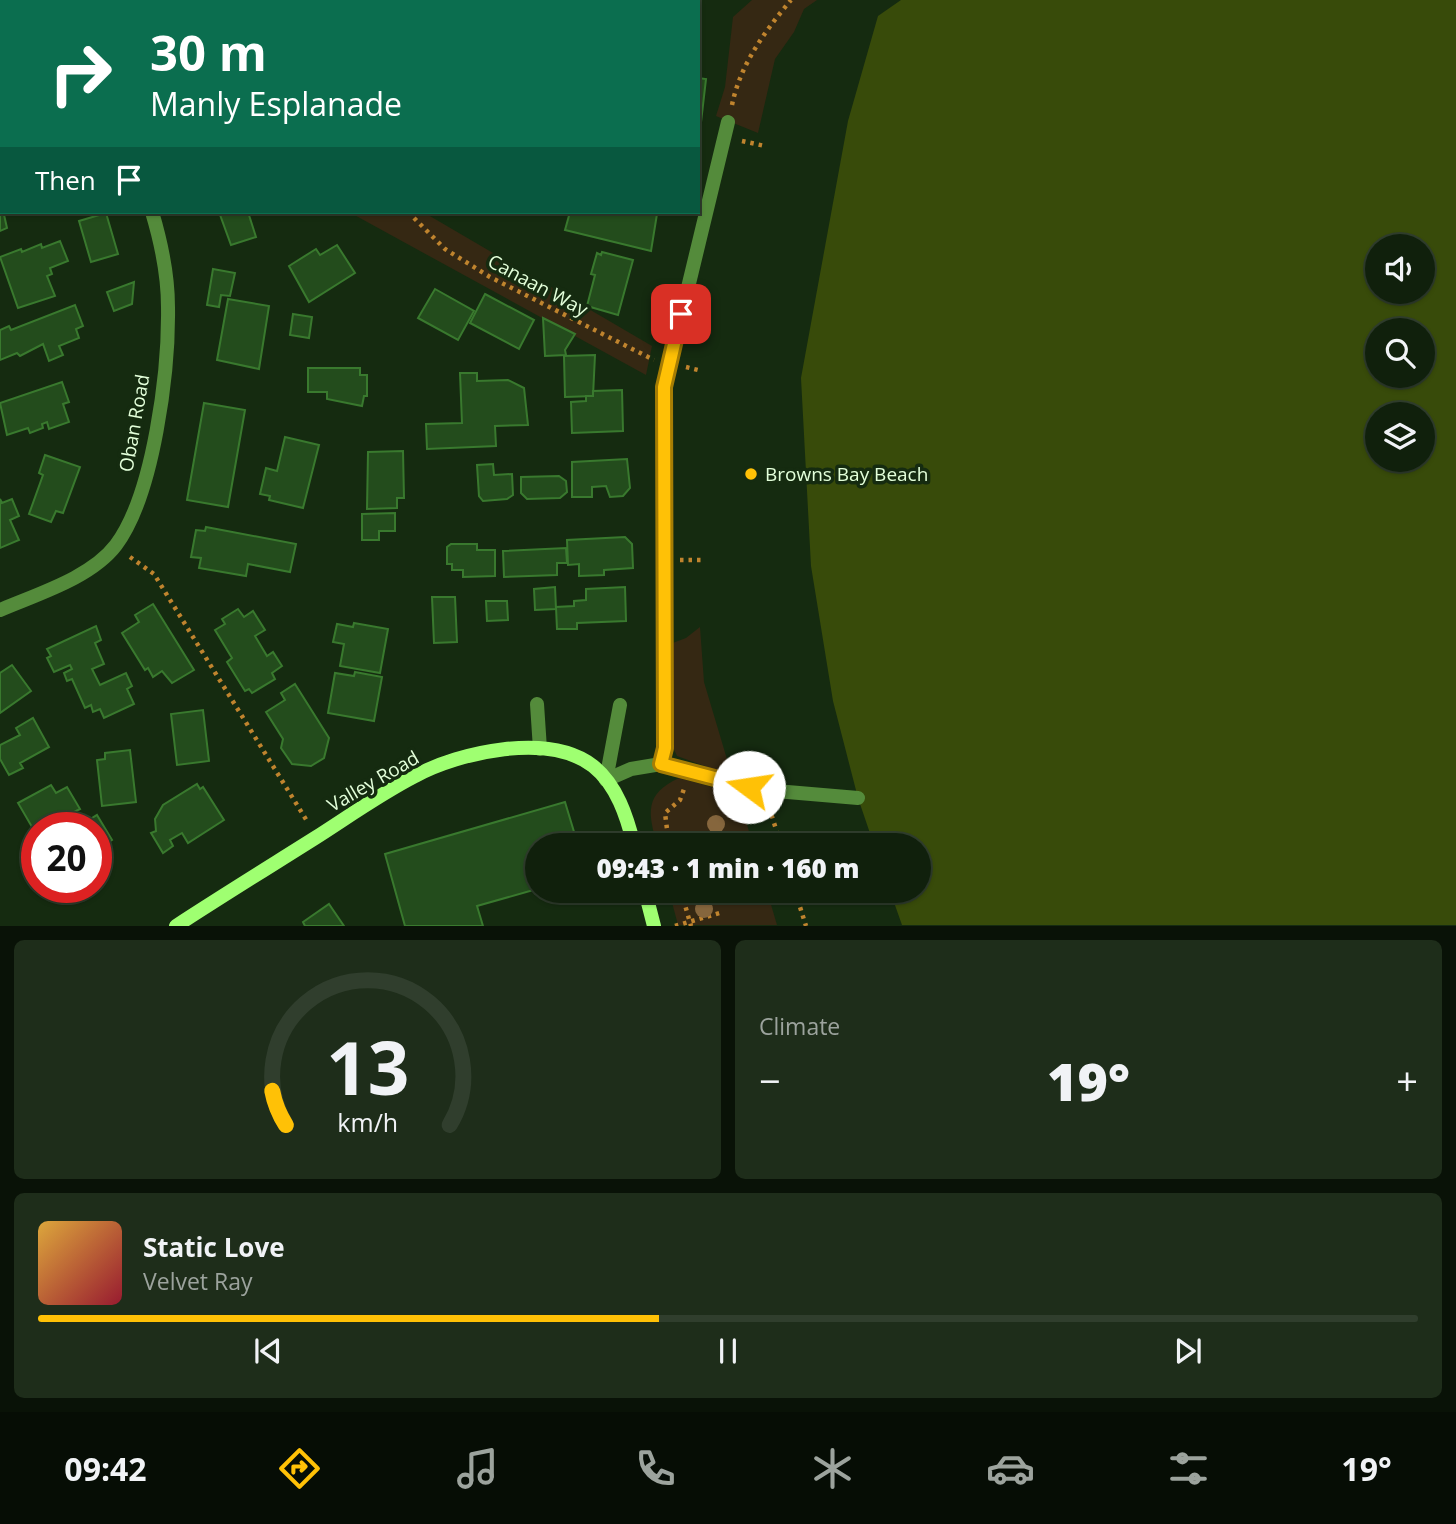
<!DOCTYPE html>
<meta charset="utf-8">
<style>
body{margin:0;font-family:"Open Sans",sans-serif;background:#1e2d1a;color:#f1f3f6;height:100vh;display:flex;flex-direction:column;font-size:26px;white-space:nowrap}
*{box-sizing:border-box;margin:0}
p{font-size:23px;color:#9ca39d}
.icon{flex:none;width:38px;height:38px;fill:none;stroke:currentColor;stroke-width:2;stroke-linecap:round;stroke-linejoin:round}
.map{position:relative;height:926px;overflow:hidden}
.details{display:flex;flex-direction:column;gap:14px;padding:14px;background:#091207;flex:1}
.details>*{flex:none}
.guide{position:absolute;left:0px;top:0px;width:700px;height:214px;box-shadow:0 2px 5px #0004,0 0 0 2px #303e2d;background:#0b6e4f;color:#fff;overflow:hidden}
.tools{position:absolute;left:1365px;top:234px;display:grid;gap:14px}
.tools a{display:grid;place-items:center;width:70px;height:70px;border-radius:50%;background:#10200c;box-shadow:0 2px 5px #0004,0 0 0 2px #303e2d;font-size:35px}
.speed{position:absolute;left:21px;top:812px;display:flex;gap:14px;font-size:35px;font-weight:700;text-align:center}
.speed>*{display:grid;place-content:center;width:91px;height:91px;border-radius:50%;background:#10200c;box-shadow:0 2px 5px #0004,0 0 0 2px #303e2d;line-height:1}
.speed .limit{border:10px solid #d22;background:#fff;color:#111}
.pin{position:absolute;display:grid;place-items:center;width:60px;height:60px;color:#fff;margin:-30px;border-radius:14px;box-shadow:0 4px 10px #0006}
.me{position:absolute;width:77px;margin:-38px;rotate:284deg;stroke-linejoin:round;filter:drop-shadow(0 0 5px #0008)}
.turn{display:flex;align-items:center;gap:24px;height:147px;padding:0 35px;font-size:32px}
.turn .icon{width:91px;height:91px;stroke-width:2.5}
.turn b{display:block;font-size:49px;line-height:60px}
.then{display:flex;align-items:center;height:66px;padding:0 35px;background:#0003;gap:14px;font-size:26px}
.big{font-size:52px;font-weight:800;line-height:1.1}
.details .tile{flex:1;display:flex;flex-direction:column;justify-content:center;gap:10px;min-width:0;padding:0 24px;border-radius:10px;background:#1e2d1a}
.details .dial{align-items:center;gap:0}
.dial svg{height:182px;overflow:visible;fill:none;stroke:#303e2d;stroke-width:7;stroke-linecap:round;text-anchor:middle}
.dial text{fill:#f1f3f6;stroke:none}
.song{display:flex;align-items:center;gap:21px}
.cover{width:84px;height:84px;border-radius:10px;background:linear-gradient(135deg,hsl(40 70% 55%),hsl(350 70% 35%))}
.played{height:7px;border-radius:4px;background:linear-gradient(90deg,#ffc106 45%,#303e2d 45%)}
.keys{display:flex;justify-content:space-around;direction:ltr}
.heat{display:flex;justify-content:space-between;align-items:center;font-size:38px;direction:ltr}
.details .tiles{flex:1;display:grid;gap:14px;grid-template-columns:1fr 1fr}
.tile:last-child{grid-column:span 2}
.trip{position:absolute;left:525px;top:833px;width:406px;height:70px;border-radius:35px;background:#10200c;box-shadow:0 2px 5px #0004,0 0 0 2px #303e2d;font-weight:800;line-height:70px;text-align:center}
.dock{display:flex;height:112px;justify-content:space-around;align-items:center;background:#060d05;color:#9ca39d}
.dock .icon{width:49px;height:49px}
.dock .selected{color:#ffc106}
.dock b{font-size:32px;color:#f1f3f6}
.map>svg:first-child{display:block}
</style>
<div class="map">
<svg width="1456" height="926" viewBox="0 0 1456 926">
<rect width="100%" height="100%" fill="#152b10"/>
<g fill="#352813">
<polygon points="752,0 817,0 804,9 794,32 775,59 758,133 716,116 725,87 733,17"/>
<polygon points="349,212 423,212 652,346 646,375"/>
<polygon points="700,627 704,682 732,776 677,756 672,745 670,644 686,638"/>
<path d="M 679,778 L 738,794 L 753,845 L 657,845 C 648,813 644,794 679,778 Z"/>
<polygon points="669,891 767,891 777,925 678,925"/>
</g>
<path fill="#384b0a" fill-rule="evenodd" d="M 901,0 L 1456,0 L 1456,925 L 902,925 L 890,891 L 919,891 L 919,845 L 874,845 L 858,798 L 833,701 L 811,566 L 801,378 L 848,121 L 878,16 ZM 1377,247 L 1423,247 L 1423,292 L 1377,292 ZM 1377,331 L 1423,331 L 1423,376 L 1377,376 ZM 1377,415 L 1423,415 L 1423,460 L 1377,460 Z"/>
<g fill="#234c1c" stroke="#39792e" stroke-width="2">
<polygon points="698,78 706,79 700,131 698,131"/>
<polygon points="0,197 7,228 0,231"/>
<polygon points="219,212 248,212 256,237 231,245"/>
<polygon points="570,212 657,214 651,251 565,230"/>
<polygon points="106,213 118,254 91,262 79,221"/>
<polygon points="60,241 68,261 50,268 52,274 47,276 55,296 18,308 0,257 21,249 22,252 41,244 42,248"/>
<polygon points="337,245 355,273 309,302 289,266 316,249 320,255"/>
<polygon points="602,252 633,260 618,315 587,306 595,275 591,274 597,253 601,255"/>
<polygon points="213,269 235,273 230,296 221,295 219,307 207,305"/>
<polygon points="134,282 132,304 114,311 107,292"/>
<polygon points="435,289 474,311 458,340 418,318"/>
<polygon points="485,294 534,320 519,349 470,323"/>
<polygon points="228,299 269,306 259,369 217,360"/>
<polygon points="75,305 83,326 76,329 79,338 59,346 63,355 49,361 43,344 20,356 17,353 0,360 0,330 9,326 11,330"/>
<polygon points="293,314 312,317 309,338 290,335"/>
<polygon points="543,318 575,334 565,350 566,355 545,356"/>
<polygon points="595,355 593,396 565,397 564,356"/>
<polygon points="308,368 360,368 360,375 367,375 367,396 364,396 362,406 327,399 327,392 308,392"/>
<polygon points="460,373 477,373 477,381 508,380 524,388 528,425 495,426 496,446 427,449 426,424 462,423"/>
<polygon points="62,382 69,402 63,404 69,422 49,429 47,422 42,424 43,428 30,433 28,428 7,435 0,403"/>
<polygon points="622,390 623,431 572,433 571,402 586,401 586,396 593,396 593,391"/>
<polygon points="204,403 245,410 228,507 187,500"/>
<polygon points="285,437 319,445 303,508 269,500 270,496 260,494 266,468 277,471"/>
<polygon points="403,451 404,498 397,498 397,508 367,509 368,452"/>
<polygon points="45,455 80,467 63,513 56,511 51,522 29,514 43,475 39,473"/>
<polygon points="627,459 630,488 623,496 610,497 606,486 592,487 592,497 572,497 572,462"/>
<polygon points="493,464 494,475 512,474 513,495 507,499 483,501 479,496 477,465"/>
<polygon points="559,476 566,481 567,492 560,498 527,499 521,493 521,477"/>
<polygon points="0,499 2,503 12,499 19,516 10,520 19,540 0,548"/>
<polygon points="395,513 395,531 379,531 379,540 362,540 362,514"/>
<polygon points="206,527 296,544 290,572 248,564 246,576 199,568 201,558 191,557 196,530 205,531"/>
<polygon points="625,537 632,544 633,568 604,570 604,575 579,576 579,564 568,565 567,540"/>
<polygon points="451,544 477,544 477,550 495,550 495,576 463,577 463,570 452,570 452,564 447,564 447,547"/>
<polygon points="566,548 567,563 557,563 557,575 504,577 503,551"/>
<polygon points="555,587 556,609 535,610 534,589"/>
<polygon points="625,587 626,621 577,623 577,629 557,629 556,607 574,606 574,601 586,600 586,589"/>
<polygon points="432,597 455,597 457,642 434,643"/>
<polygon points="486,601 507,601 508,620 487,621"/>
<polygon points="153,604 194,670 172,683 162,671 153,677 148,668 145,670 122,633 139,622 135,615"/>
<polygon points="238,609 244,617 253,611 265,630 255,636 267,656 273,652 282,666 272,673 275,679 252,693 249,689 245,691 227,662 232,658 215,630 225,624 222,619"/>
<polygon points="354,623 388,629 380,673 340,666 344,644 333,642 337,624 353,627"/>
<polygon points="96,626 101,640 95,643 104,664 92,669 100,685 126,673 132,686 127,689 134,704 104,718 100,709 93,712 91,705 85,708 72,679 67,681 64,673 72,669 70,665 54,672 47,658 51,656 47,649"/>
<polygon points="12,665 31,691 0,713 0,673"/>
<polygon points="355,672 382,677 374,721 328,713 335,673 354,676"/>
<polygon points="295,684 329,738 324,758 311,766 292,764 281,748 283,739 266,712 285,700 281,693"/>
<polygon points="203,710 209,761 177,765 171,714"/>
<polygon points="33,718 49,747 20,763 23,768 9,775 0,759 0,745 20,735 16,728"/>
<polygon points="130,750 136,802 102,806 97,760 105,759 105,753"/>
<polygon points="197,784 200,789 203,787 224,820 188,843 182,833 170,840 173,846 163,853 151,833 156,831 155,819 163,805"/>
<polygon points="51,785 56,793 67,787 80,809 70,814 77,825 72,828 43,828 40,823 32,827 18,803"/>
<polygon points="565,802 578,845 537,845 537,889 477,906 483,926 405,926 385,854"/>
<polygon points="97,815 112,840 96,850 96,828 76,828"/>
<polygon points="329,904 344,926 305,926 303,922"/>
</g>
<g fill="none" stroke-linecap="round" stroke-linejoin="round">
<g stroke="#c0842e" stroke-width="4.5" stroke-dasharray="3.5 5" stroke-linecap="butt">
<polyline points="384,0 385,2"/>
<path d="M 732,105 C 740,65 765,31 791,0"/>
<polyline points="742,141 765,146"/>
<polyline points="408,212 445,249 490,277 654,360"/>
<polyline points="686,367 702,371"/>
<polyline points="130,557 154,574 307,821"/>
<polyline points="680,560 704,560"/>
<polyline points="769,807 781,845"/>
<polyline points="669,845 665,813 680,800 684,789"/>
<polyline points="681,891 691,926"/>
<polyline points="795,891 806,926"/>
<polyline points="675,926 723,912"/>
</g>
<g stroke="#548b3b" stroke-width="14">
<polyline points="537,704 540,749"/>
<polyline points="665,748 665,633"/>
<polyline points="661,764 764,790 858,798"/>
<polyline points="606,780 620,705"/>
</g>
<g stroke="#548b3b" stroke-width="14">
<polyline points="89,0 90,2"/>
<polyline points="16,2 18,0"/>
<polyline points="0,16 2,14"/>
<path d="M 0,610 C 37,594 91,578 116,545 C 154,494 169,370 168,307 C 168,274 161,242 152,212"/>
<polyline points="665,633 664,387 728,122"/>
<polyline points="606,780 631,769 661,764 665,748"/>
</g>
<g stroke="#9fff71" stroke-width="14">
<polyline points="645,891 654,926"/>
<path d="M 176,926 C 222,896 269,867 315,838 C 348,817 380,794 415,776 C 459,752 549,732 593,766 C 617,785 627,817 634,845"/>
</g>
</g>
<g fill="#86663d">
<circle cx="716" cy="824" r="9"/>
<circle cx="704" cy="909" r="9"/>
</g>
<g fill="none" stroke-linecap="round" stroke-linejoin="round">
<defs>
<polyline id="route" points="681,314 664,387 665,748 661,764 749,787"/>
</defs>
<use href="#route" stroke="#a67d04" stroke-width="18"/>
<use href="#route" stroke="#ffc106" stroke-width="12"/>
</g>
<circle fill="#ffc106" stroke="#152b10" stroke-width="2.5" cx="751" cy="474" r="7"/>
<g text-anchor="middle" stroke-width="7" stroke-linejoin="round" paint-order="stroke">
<g font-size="19" fill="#e3ffda" stroke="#152b10">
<text transform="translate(538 285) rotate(28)" y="7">Canaan Way</text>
<text transform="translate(134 423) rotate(-80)" y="7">Oban Road</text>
<text transform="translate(373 781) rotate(-30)" y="7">Valley Road</text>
</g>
<g font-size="19" fill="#e3ffda" stroke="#152b10" text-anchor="start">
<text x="765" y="481">Browns Bay Beach</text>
</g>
</g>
</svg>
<div class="tools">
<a><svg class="icon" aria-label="sound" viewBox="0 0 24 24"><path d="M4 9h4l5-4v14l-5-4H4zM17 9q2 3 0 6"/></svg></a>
<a><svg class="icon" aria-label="search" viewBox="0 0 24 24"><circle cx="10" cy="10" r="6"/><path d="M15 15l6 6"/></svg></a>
<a><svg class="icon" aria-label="layers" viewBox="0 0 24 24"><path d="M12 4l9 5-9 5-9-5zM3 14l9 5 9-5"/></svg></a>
</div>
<div class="speed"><div class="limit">20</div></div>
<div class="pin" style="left:681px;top:314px;background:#d93025"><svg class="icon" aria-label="arrive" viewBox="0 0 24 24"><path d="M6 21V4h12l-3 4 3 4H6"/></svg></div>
<svg class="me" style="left:749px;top:787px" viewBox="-20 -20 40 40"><circle r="19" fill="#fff"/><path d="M0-13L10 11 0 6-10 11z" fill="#ffc106"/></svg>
<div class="trip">09:43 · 1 min · 160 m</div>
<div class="guide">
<div class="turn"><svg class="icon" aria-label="right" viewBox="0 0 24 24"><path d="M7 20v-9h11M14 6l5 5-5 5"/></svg><div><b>30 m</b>Manly Esplanade</div></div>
<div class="then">Then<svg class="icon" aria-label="arrive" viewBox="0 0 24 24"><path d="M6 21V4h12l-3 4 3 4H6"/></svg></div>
</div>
</div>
<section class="details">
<div class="tiles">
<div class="tile dial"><svg viewBox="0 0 100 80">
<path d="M14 69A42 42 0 1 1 86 69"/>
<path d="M14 69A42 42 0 0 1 8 54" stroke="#ffc106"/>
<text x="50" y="56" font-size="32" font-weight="700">13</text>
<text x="50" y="72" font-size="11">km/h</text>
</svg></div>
<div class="tile"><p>Climate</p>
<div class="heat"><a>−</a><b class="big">19°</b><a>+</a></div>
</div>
<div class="tile">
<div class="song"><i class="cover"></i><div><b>Static Love</b><p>Velvet Ray</p></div></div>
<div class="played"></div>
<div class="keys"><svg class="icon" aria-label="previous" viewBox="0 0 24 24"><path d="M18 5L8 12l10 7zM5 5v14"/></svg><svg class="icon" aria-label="pause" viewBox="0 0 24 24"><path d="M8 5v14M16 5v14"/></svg><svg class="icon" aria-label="next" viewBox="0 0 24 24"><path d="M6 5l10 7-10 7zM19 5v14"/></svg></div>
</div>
</div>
</section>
<nav class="dock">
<b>09:42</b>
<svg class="icon selected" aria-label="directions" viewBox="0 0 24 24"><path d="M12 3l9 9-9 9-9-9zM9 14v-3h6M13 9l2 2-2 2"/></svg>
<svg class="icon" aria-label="music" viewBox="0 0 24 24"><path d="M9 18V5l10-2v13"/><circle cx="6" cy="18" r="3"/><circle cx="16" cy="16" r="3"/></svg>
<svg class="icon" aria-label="phone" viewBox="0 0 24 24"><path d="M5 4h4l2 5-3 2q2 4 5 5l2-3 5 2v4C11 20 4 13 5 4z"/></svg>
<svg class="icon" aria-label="climate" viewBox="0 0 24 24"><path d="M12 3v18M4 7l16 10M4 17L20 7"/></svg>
<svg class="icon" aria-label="car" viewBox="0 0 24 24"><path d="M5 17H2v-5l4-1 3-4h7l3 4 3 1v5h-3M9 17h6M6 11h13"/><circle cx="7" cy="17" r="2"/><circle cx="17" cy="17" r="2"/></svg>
<svg class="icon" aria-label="filters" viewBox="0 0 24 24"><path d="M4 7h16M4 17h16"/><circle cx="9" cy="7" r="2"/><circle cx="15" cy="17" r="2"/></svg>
<b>19°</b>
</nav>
